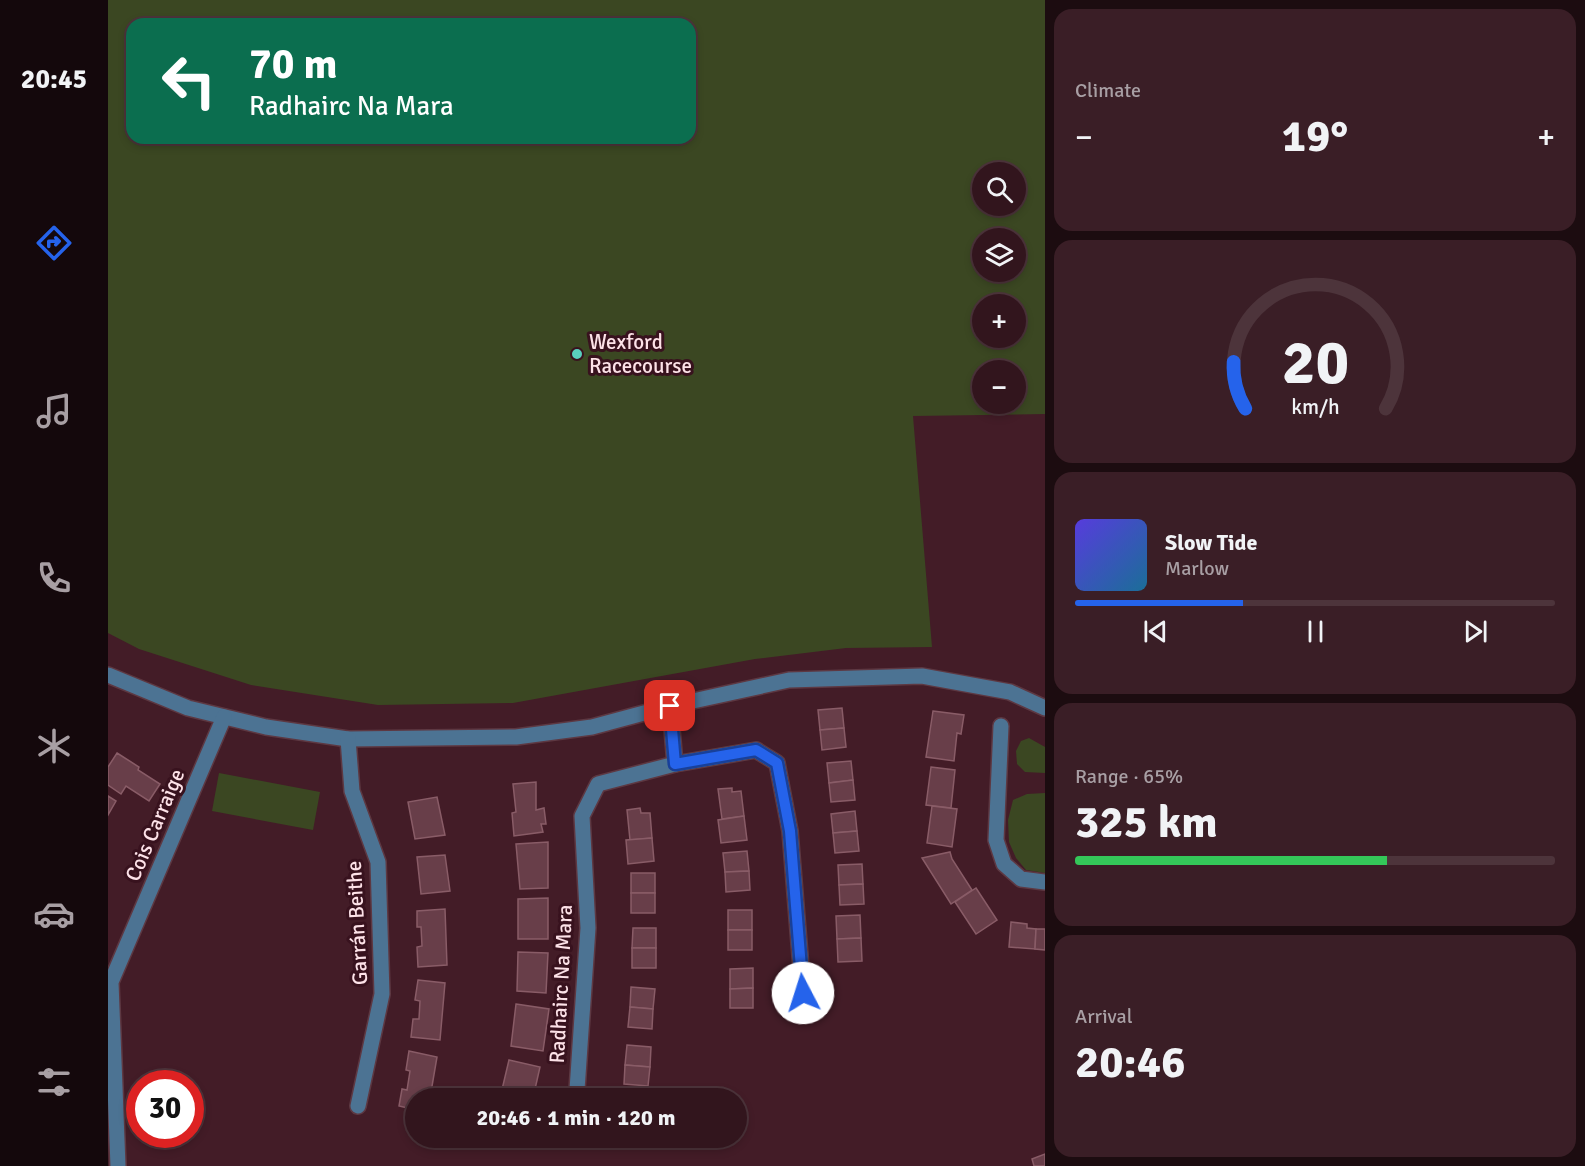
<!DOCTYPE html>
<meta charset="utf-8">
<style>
body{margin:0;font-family:Signika,sans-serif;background:#3a1e26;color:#f1f3f6;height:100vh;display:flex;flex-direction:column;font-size:22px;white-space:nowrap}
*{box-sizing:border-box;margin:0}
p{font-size:20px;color:#a89fa4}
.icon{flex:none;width:33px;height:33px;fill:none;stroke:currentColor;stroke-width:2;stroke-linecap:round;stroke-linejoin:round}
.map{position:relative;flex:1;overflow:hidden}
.drawer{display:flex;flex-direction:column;gap:9px;padding:9px;background:#1c0c10;width:540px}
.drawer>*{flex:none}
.hud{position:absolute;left:18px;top:18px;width:570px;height:126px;border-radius:18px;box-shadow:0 3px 9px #0003,0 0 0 2px #4d343b;background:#0b6e4f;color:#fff;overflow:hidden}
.controls{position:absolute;left:864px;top:162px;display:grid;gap:12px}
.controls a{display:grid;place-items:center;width:54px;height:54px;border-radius:50%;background:#32151d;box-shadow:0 3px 9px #0003,0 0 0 2px #4d343b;font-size:30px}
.speed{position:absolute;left:18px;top:1070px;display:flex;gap:12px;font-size:30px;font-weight:700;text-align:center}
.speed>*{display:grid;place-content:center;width:78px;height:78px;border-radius:50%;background:#32151d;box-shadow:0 3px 9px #0003,0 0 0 2px #4d343b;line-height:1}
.speed .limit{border:9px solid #d22;background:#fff;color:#111}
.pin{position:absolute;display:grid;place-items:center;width:51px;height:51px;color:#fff;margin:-26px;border-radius:12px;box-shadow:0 3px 9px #0006}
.me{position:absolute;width:66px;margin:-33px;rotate:355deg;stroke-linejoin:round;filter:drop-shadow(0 0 4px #0008)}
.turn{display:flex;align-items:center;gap:21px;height:126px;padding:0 24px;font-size:27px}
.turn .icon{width:78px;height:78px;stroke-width:2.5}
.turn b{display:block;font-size:42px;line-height:51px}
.big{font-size:45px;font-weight:700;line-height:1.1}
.drawer .widget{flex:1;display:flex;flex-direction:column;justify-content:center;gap:9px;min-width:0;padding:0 21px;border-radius:18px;background:#3a1e26}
.drawer .dial{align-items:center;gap:0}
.dial svg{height:156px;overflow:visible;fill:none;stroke:#4d343b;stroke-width:7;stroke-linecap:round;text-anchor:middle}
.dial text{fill:#f1f3f6;stroke:none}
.song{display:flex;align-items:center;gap:18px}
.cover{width:72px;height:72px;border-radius:9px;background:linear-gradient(135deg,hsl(250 70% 55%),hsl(200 70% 35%))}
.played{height:6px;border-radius:3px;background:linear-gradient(90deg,#2563eb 35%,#4d343b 35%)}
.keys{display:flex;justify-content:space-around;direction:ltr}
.heat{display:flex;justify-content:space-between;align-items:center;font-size:33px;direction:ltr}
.charge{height:9px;border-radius:4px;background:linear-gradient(90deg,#34c759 65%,#4d343b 0)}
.trip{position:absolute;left:297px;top:1088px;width:342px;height:60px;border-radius:30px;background:#32151d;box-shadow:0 3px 9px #0003,0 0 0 2px #4d343b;font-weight:700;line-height:60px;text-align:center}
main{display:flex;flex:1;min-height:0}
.tab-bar{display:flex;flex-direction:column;width:108px;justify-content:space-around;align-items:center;background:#14080c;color:#a89fa4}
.tab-bar .icon{width:42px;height:42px}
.tab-bar .active{color:#2563eb}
.tab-bar b{font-size:27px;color:#f1f3f6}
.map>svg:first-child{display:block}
</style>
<main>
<nav class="tab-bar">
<b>20:45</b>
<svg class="icon active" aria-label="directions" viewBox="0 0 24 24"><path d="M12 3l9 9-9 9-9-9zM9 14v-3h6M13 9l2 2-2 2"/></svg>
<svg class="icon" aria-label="music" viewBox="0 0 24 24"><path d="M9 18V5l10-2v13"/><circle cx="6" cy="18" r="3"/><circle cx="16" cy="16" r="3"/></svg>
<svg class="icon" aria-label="phone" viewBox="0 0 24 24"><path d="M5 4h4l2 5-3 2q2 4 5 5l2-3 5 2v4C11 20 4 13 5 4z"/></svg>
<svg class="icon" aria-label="climate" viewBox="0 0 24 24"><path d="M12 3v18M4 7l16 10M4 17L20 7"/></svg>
<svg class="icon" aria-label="car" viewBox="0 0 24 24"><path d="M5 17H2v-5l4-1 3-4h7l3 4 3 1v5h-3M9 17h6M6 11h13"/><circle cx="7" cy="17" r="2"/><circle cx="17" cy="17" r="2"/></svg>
<svg class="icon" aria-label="filters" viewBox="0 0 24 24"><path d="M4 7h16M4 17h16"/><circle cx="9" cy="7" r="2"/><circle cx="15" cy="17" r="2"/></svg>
</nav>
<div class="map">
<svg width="937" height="1166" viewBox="0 0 937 1166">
<rect width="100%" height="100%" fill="#431c27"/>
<g fill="#3b4722" fill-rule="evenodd">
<path d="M 0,0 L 937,0 L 937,414 L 805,416 L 824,647 L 738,648 L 647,659 L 405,703 L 270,705 L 143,685 L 31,649 L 0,633 ZM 24,24 L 582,24 L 582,138 L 24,138 ZM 908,172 L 908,206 L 874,206 L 874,172 ZM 908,238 L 908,272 L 874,272 L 874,238 ZM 908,304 L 908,338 L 874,338 L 874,304 ZM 908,370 L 908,404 L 874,404 L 874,370 Z"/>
<polygon points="921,738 937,747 937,773 917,772 909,764 908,751 913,741"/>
<polygon points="111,773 212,792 205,830 104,811"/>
<polygon points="937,793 937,873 918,870 908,858 901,842 900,820 905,800 919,794"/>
</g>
<g fill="#683e49" stroke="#895c67" stroke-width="1.5">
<polygon points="734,708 736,728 712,730 710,710"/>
<polygon points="825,711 856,715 853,734 849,733 846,761 818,757"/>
<polygon points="736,728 738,747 714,750 712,730"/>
<polygon points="9,753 31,767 30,770 52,784 41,801 18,786 13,794 0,785 0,767"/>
<polygon points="743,761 745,780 721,783 719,763"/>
<polygon points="823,767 847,770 843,808 818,805"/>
<polygon points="745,780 747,800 723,802 721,783"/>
<polygon points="428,782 428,810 436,808 438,824 433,824 435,832 406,836 404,813 408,812 405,784"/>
<polygon points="624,788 624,792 633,791 636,816 614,819 610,789"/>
<polygon points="0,796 8,801 0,815"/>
<polygon points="329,797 337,835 307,839 300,802"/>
<polygon points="824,806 849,809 844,847 819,843"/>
<polygon points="532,808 533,813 542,813 544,838 522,840 519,810"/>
<polygon points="747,811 749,831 725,833 723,814"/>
<polygon points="636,816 639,840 613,843 610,820"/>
<polygon points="749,831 751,851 727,853 725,833"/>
<polygon points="544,838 546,861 520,864 518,840"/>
<polygon points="440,842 440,888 412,889 408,844"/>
<polygon points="639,851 641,871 617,872 615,853"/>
<polygon points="842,852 844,859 864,890 843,904 814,858"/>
<polygon points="337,855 342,891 313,894 309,857"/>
<polygon points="754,864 755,884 731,885 730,865"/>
<polygon points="641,871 642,890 618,892 617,872"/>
<rect x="523" y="873" width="24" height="20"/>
<polygon points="755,884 756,904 732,905 731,885"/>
<polygon points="868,888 889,920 868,934 847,902"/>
<rect x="523" y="893" width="24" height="20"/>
<polygon points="440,898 440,939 410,939 410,899"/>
<polygon points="337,909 339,965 310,967 309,947 314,946 313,927 309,927 309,911"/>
<rect x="620" y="910" width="24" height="20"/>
<polygon points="752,915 753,938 729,939 728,916"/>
<polygon points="903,922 919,924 919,928 928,929 927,949 901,947"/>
<polygon points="525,928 548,928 548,948 524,948"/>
<polygon points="928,929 937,929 937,950 927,949"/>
<rect x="620" y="930" width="24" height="20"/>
<polygon points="753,938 754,961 730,962 729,939"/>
<rect x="524" y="948" width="24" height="20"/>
<polygon points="410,952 440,953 438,993 409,991"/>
<polygon points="645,968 645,988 622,989 622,969"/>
<polygon points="310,980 337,983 332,1040 303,1037 305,1019 311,1019 312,1001 307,1000"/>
<polygon points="523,987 547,989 545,1009 522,1007"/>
<polygon points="645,988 645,1008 622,1008 622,989"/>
<polygon points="408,1004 441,1009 435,1051 403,1046"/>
<polygon points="522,1007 545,1009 544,1029 520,1027"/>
<polygon points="519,1045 543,1047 542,1067 517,1065"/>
<polygon points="301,1051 329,1057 322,1098 308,1098 308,1110 291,1106 294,1089 299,1090 302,1071 298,1070"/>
<polygon points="401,1060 432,1067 425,1098 392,1098"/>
<polygon points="517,1065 542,1067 540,1086 516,1084"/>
<polygon points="937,1154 937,1166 926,1166 924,1159"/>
</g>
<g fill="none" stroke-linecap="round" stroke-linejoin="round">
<defs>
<g id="minor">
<polyline points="0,675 80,708 158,727 240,739 408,737 484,727 562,706 681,680 814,676 902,692 937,708"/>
<polyline points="893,726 888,840 896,864 913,879 937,882"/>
<polyline points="240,739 244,791 270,862 274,994 250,1106"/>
<polyline points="567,764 648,750 669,763 682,831 695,993"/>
<polyline points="469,1090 480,928 474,816 490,784 567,764 562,706"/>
<polyline points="10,1166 3,982 116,717"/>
</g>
</defs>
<use href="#minor" stroke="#5d3842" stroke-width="18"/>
<use href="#minor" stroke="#4c7393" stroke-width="15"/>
</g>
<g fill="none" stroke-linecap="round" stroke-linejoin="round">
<defs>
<polyline id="route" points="562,706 567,764 648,750 669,763 682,831 695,993"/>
</defs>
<use href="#route" stroke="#184099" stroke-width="15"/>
<use href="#route" stroke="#2563eb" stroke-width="10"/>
</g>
<circle fill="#59cebe" stroke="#38121e" stroke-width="2" cx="469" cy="354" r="6"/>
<g text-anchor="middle" stroke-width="6" stroke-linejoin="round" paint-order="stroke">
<g font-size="21" fill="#fde2e8" stroke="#38121e" text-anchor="start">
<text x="481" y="349">Wexford<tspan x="481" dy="24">Racecourse</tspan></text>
</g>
<g font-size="21" fill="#fde2e8" stroke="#38121e">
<text transform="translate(47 825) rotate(-67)" y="7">Cois Carraige</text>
<text transform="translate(249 923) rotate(-93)" y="7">Garrán Beithe</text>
<text transform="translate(453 984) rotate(-87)" y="7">Radhairc Na Mara</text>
</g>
</g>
</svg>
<div class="controls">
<a><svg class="icon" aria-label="search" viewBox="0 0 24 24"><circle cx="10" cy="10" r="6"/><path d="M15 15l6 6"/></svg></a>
<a><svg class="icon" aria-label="layers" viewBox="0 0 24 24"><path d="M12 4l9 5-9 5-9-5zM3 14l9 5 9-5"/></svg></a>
<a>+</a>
<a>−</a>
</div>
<div class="speed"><div class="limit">30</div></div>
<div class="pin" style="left:562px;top:706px;background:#d93025"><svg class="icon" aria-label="arrive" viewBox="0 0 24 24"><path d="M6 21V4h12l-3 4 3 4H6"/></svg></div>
<svg class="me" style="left:695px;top:993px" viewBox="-20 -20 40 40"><circle r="19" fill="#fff"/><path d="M0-13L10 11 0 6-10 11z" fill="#2563eb"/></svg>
<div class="trip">20:46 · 1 min · 120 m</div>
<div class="hud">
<div class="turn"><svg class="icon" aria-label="left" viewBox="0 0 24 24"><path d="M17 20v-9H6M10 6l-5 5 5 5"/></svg><div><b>70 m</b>Radhairc Na Mara</div></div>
</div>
</div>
<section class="drawer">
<div class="widget"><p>Climate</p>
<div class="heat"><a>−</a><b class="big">19°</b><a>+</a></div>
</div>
<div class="widget dial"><svg viewBox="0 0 100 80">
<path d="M14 69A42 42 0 1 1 86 69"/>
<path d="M14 69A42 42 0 0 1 8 45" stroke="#2563eb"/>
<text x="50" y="56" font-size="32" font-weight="700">20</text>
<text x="50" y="72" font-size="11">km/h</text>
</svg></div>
<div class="widget">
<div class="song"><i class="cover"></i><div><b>Slow Tide</b><p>Marlow</p></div></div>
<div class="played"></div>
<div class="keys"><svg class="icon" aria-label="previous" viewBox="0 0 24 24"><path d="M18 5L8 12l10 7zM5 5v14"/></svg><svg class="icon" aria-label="pause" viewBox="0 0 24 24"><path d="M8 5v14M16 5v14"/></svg><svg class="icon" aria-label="next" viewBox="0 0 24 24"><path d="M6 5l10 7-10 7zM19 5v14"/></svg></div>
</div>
<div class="widget"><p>Range · 65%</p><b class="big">325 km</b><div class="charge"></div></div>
<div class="widget"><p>Arrival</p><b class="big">20:46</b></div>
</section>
</main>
